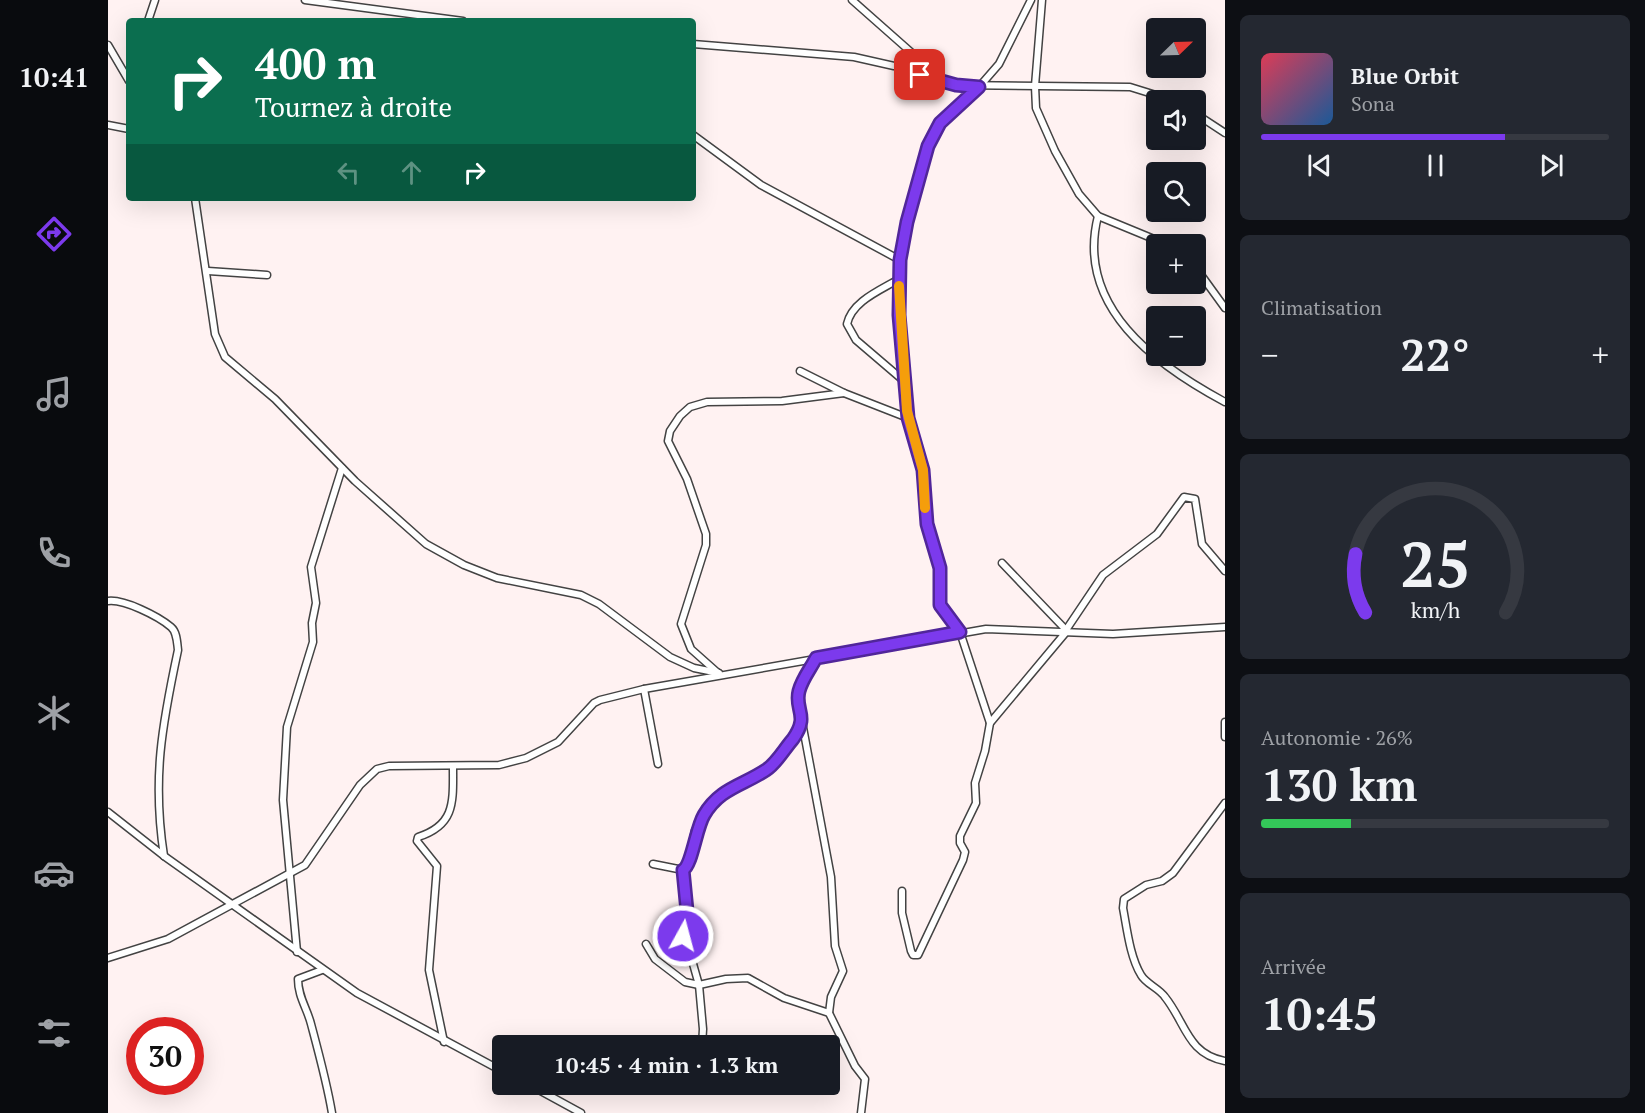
<!DOCTYPE html>
<html lang="fr">
<meta charset="utf-8">
<style>
body{margin:0;font-family:"PT Serif",serif;background:#242831;color:#f1f3f6;height:100vh;display:flex;flex-direction:column;font-size:22px;white-space:nowrap}
*{box-sizing:border-box;margin:0}
p{font-size:20px;color:#9ea1a6}
.icon{flex:none;width:33px;height:33px;fill:none;stroke:currentColor;stroke-width:2;stroke-linecap:round;stroke-linejoin:round}
.map{position:relative;flex:1;overflow:hidden}
.side{display:flex;flex-direction:column;gap:15px;padding:15px;background:#0d0f14;width:420px}
.side>*{flex:none}
.banner{position:absolute;left:18px;top:18px;width:570px;height:183px;border-radius:6px;box-shadow:0 6px 24px #0002;background:#0b6e4f;color:#fff;overflow:hidden}
.needle{width:39px;rotate:67deg}
.tools{position:absolute;left:1038px;top:18px;display:grid;gap:12px}
.tools a{display:grid;place-items:center;width:60px;height:60px;border-radius:6px;background:#171b24;box-shadow:0 6px 24px #0002;font-size:30px}
.speed{position:absolute;left:18px;top:1017px;display:flex;gap:12px;font-size:30px;font-weight:700;text-align:center}
.speed>*{display:grid;place-content:center;width:78px;height:78px;border-radius:50%;background:#171b24;box-shadow:0 6px 24px #0002;line-height:1}
.speed .limit{border:9px solid #d22;background:#fff;color:#111}
.pin{position:absolute;display:grid;place-items:center;width:51px;height:51px;color:#fff;margin:-26px;border-radius:12px;box-shadow:0 3px 9px #0006}
.me{position:absolute;width:66px;margin:-33px;rotate:7deg;stroke-linejoin:round;filter:drop-shadow(0 0 4px #0008)}
.turn{display:flex;align-items:center;gap:21px;height:126px;padding:0 30px;font-size:27px}
.turn .icon{width:78px;height:78px;stroke-width:2.5}
.turn b{display:block;font-size:42px;line-height:51px}
.lanes{display:flex;align-items:center;height:57px;padding:0 30px;background:#0003;justify-content:center;gap:30px;direction:ltr}
.lanes .off{opacity:.35}
.big{font-size:45px;font-weight:700;line-height:1.1}
.side .card{flex:1;display:flex;flex-direction:column;justify-content:center;gap:9px;min-width:0;padding:0 21px;border-radius:9px;background:#242831}
.side .dial{align-items:center;gap:0}
.dial svg{height:156px;overflow:visible;fill:none;stroke:#363941;stroke-width:7;stroke-linecap:round;text-anchor:middle}
.dial text{fill:#f1f3f6;stroke:none}
.song{display:flex;align-items:center;gap:18px}
.cover{width:72px;height:72px;border-radius:9px;background:linear-gradient(135deg,hsl(350 70% 55%),hsl(210 70% 35%))}
.played{height:6px;border-radius:3px;background:linear-gradient(90deg,#7c3aed 70%,#363941 70%)}
.keys{display:flex;justify-content:space-around;direction:ltr}
.heat{display:flex;justify-content:space-between;align-items:center;font-size:33px;direction:ltr}
.charge{height:9px;border-radius:4px;background:linear-gradient(90deg,#34c759 26%,#363941 0)}
.trip{position:absolute;left:384px;top:1035px;width:348px;height:60px;border-radius:6px;background:#171b24;box-shadow:0 6px 24px #0002;font-weight:700;line-height:60px;text-align:center}
main{display:flex;flex:1;min-height:0}
.tabs{display:flex;flex-direction:column;width:108px;justify-content:space-around;align-items:center;background:#090b0e;color:#9ea1a6}
.tabs .icon{width:42px;height:42px}
.tabs .active{color:#7c3aed}
.tabs b{font-size:27px;color:#f1f3f6}
.map>svg:first-child{display:block}
</style>
<main>
<nav class="tabs">
<b>10:41</b>
<svg class="icon active" aria-label="directions" viewBox="0 0 24 24"><path d="M12 3l9 9-9 9-9-9zM9 14v-3h6M13 9l2 2-2 2"/></svg>
<svg class="icon" aria-label="music" viewBox="0 0 24 24"><path d="M9 18V5l10-2v13"/><circle cx="6" cy="18" r="3"/><circle cx="16" cy="16" r="3"/></svg>
<svg class="icon" aria-label="phone" viewBox="0 0 24 24"><path d="M5 4h4l2 5-3 2q2 4 5 5l2-3 5 2v4C11 20 4 13 5 4z"/></svg>
<svg class="icon" aria-label="climate" viewBox="0 0 24 24"><path d="M12 3v18M4 7l16 10M4 17L20 7"/></svg>
<svg class="icon" aria-label="car" viewBox="0 0 24 24"><path d="M5 17H2v-5l4-1 3-4h7l3 4 3 1v5h-3M9 17h6M6 11h13"/><circle cx="7" cy="17" r="2"/><circle cx="17" cy="17" r="2"/></svg>
<svg class="icon" aria-label="filters" viewBox="0 0 24 24"><path d="M4 7h16M4 17h16"/><circle cx="9" cy="7" r="2"/><circle cx="15" cy="17" r="2"/></svg>
</nav>
<div class="map">
<svg width="1117" height="1113" viewBox="0 0 1117 1113">
<rect width="100%" height="100%" fill="#fff2f2"/>
<g fill="none" stroke-linecap="round" stroke-linejoin="round">
<defs>
<g id="minor">
<polyline points="197,0 355,21"/>
<polyline points="744,0 804,53 825,79"/>
<polyline points="934,0 927,86 928,108 947,151 971,194 990,216 1058,244"/>
<polyline points="40,21 47,0"/>
<polyline points="585,44 746,57 786,66 848,85 1022,87 1064,100"/>
<polyline points="0,45 21,81"/>
<polyline points="1088,114 1117,133"/>
<polyline points="0,125 21,129"/>
<polyline points="585,135 653,185 792,260"/>
<polyline points="87,198 107,334 117,357 167,399 247,481 318,544 356,565 389,578 473,595 491,604 562,657 586,668 611,673"/>
<path d="M 990,216 C 967,307 1048,365 1117,402"/>
<polyline points="1088,268 1117,308"/>
<polyline points="100,271 159,275"/>
<path d="M 791,279 C 773,290 744,301 739,324 L 748,340 L 796,381"/>
<polyline points="692,371 736,393 800,418"/>
<path d="M 0,601 C 16,599 50,616 63,627 C 69,632 69,642 70,650 C 54,725 44,779 56,856"/>
<polyline points="958,630 995,575 1049,534 1076,497 1087,499 1094,544 1117,571"/>
<polyline points="610,673 583,649 573,624 598,545 598,534 579,479 560,441 562,431 572,416 582,407 599,402 674,401 736,393"/>
<polyline points="536,689 550,764"/>
<polyline points="694,722 723,877 727,946 735,971 723,997 721,1013"/>
<polyline points="1117,722 1117,737"/>
<polyline points="882,723 852,632 832,605 832,568 819,524 815,470 799,411 791,315 792,260 799,222 826,133 850,104 871,87 891,64 923,0"/>
<path d="M 1117,803 L 1065,873 L 1054,881 L 1038,885 L 1016,899 L 1015,908 C 1019,929 1022,957 1033,975 C 1038,984 1051,988 1057,997 C 1078,1023 1079,1054 1117,1061"/>
<polyline points="0,812 56,856 249,993 394,1071"/>
<polyline points="545,864 575,870 579,868 587,831 600,808 624,787 660,769 689,732 694,721 690,691 708,658"/>
<polyline points="575,870 579,911 574,925 591,985 595,1029 594,1046"/>
<polyline points="794,891 794,913 803,951 805,955 810,955 855,860 857,852 852,843 852,836 868,803 867,783 877,751 882,723 959,631 894,563"/>
<polyline points="538,944 547,959 577,982 591,985 618,979 640,978 676,998 721,1013 747,1066 757,1079 753,1113"/>
<polyline points="189,952 175,800 179,727 205,642 204,623 208,603 203,567 234,468"/>
<polyline points="0,958 60,939 197,865 252,785 269,769 281,766 391,765 418,758 450,742 486,703 492,700 536,689 878,629 1005,634 1117,627"/>
<path d="M 214,970 L 190,979 C 190,997 199,1008 203,1024 C 211,1054 219,1083 224,1113"/>
<path d="M 336,1042 L 321,970 L 329,866 L 309,841 L 310,837 C 348,825 345,801 345,766"/>
<polyline points="420,1084 473,1113"/>
</g>
</defs>
<use href="#minor" stroke="#434343" stroke-width="9"/>
<use href="#minor" stroke="#fff" stroke-width="6"/>
</g>
<g fill="none" stroke-linecap="round" stroke-linejoin="round">
<defs>
<path id="route" d="M 575,936 L 574,925 L 579,911 L 575,870 C 584,865 588,828 596,815 C 612,788 634,786 658,770 C 668,764 677,748 685,739 C 702,715 686,710 691,691 C 694,679 703,668 708,658 L 852,632 L 832,605 L 832,568 L 819,524 L 815,470 L 800,418 L 791,315 L 792,260 L 799,222 L 820,146 L 832,123 L 871,87 L 848,85 L 812,75"/>
</defs>
<use href="#route" stroke="#51269a" stroke-width="15"/>
<use href="#route" stroke="#7c3aed" stroke-width="10"/>
<polyline stroke="#f59e0b" stroke-width="10" points="791,286 799,411 815,470 817,508"/>
</g>
</svg>
<div class="tools">
<a><svg class="needle" viewBox="-14 -14 28 28"><path d="M0-13l5 13h-10z" fill="#e53935"/><path d="M0 13l5-13h-10z" fill="#9ea1a6"/></svg></a>
<a><svg class="icon" aria-label="sound" viewBox="0 0 24 24"><path d="M4 9h4l5-4v14l-5-4H4zM17 9q2 3 0 6"/></svg></a>
<a><svg class="icon" aria-label="search" viewBox="0 0 24 24"><circle cx="10" cy="10" r="6"/><path d="M15 15l6 6"/></svg></a>
<a>+</a>
<a>−</a>
</div>
<div class="speed"><div class="limit">30</div></div>
<div class="pin" style="left:812px;top:75px;background:#d93025"><svg class="icon" aria-label="arrive" viewBox="0 0 24 24"><path d="M6 21V4h12l-3 4 3 4H6"/></svg></div>
<svg class="me" style="left:575px;top:936px" viewBox="-20 -20 40 40"><circle r="17" fill="#7c3aed" stroke="#fff" stroke-width="3"/><path d="M0-11L8 9 0 5-8 9z" fill="#fff"/></svg>
<div class="trip">10:45 · 4 min · 1.3 km</div>
<div class="banner">
<div class="turn"><svg class="icon" aria-label="right" viewBox="0 0 24 24"><path d="M7 20v-9h11M14 6l5 5-5 5"/></svg><div><b>400 m</b>Tournez à droite</div></div>
<div class="lanes"><svg class="icon off" aria-label="left" viewBox="0 0 24 24"><path d="M17 20v-9H6M10 6l-5 5 5 5"/></svg><svg class="icon off" aria-label="ahead" viewBox="0 0 24 24"><path d="M12 20V5M6 11l6-6 6 6"/></svg><svg class="icon" aria-label="right" viewBox="0 0 24 24"><path d="M7 20v-9h11M14 6l5 5-5 5"/></svg></div>
</div>
</div>
<section class="side">
<div class="card">
<div class="song"><i class="cover"></i><div><b>Blue Orbit</b><p>Sona</p></div></div>
<div class="played"></div>
<div class="keys"><svg class="icon" aria-label="previous" viewBox="0 0 24 24"><path d="M18 5L8 12l10 7zM5 5v14"/></svg><svg class="icon" aria-label="pause" viewBox="0 0 24 24"><path d="M8 5v14M16 5v14"/></svg><svg class="icon" aria-label="next" viewBox="0 0 24 24"><path d="M6 5l10 7-10 7zM19 5v14"/></svg></div>
</div>
<div class="card"><p>Climatisation</p>
<div class="heat"><a>−</a><b class="big">22°</b><a>+</a></div>
</div>
<div class="card dial"><svg viewBox="0 0 100 80">
<path d="M14 69A42 42 0 1 1 86 69"/>
<path d="M14 69A42 42 0 0 1 9 39" stroke="#7c3aed"/>
<text x="50" y="56" font-size="32" font-weight="700">25</text>
<text x="50" y="72" font-size="11">km/h</text>
</svg></div>
<div class="card"><p>Autonomie · 26%</p><b class="big">130 km</b><div class="charge"></div></div>
<div class="card"><p>Arrivée</p><b class="big">10:45</b></div>
</section>
</main>
